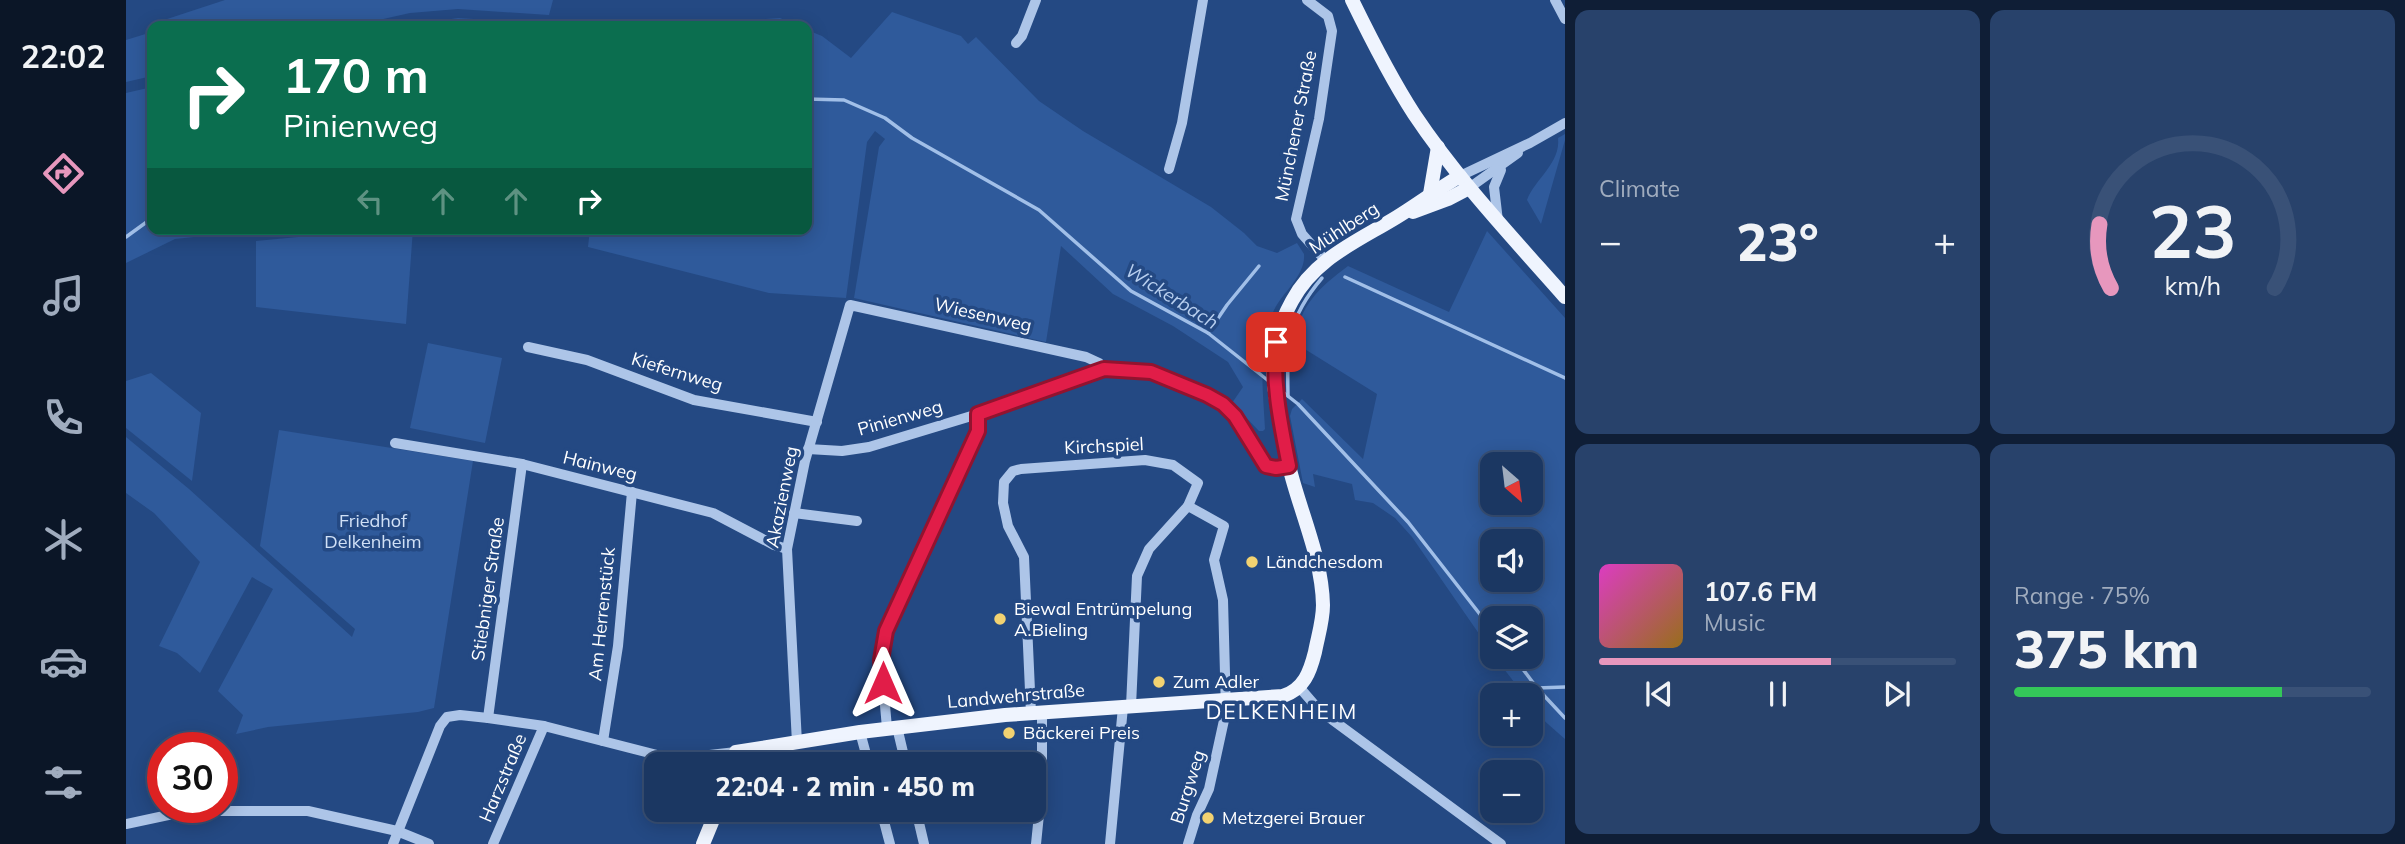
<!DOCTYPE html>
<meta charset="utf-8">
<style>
body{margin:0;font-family:Mulish,sans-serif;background:#28426b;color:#f1f3f6;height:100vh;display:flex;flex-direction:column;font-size:26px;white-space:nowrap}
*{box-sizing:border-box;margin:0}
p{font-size:23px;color:#a0acbe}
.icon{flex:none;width:38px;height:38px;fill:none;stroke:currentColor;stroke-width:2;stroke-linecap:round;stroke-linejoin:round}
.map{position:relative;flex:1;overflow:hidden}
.side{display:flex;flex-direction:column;gap:10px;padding:10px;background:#0f1e36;width:840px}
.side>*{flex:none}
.hud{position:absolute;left:21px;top:21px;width:665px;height:214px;border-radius:14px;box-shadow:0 4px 18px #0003,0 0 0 2px #395177;background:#0b6e4f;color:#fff;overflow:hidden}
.needle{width:46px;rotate:152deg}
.buttons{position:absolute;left:1354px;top:452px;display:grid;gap:14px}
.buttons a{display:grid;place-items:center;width:63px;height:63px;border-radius:14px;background:#1b3762;box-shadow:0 4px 18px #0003,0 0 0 2px #395177;font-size:35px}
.speed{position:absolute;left:21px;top:732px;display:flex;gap:14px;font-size:35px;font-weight:700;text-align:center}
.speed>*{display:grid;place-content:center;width:91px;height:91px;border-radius:50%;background:#1b3762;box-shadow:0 4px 18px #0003,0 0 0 2px #395177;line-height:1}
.speed .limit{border:10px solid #d22;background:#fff;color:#111}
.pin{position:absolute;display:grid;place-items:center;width:60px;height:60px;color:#fff;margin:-30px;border-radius:14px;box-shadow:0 4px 10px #0006}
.me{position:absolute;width:77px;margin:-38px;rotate:0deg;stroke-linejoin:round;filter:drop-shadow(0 0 5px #0008)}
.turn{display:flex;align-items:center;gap:24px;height:147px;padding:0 21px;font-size:32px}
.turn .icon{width:91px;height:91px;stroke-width:2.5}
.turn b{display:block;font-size:49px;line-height:60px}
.lanes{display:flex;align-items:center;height:66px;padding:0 21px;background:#0003;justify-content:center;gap:35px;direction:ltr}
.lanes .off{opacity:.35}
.big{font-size:52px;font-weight:800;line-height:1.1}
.side .widget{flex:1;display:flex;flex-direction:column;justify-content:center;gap:10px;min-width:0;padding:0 24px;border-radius:14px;background:#28426b}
.side .dial{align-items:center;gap:0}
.dial svg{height:182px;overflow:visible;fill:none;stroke:#395177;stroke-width:7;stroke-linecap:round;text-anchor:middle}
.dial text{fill:#f1f3f6;stroke:none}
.song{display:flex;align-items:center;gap:21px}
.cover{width:84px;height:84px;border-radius:10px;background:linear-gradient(135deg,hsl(310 70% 55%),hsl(40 70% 35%))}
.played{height:7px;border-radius:4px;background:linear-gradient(90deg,#e797bd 65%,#395177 65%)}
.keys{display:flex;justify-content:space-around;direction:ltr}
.heat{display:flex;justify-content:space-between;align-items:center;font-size:38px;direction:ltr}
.charge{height:10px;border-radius:5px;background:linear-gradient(90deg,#34c759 75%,#395177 0)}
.side .tiles{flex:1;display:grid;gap:10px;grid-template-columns:repeat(2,1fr)}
.trip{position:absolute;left:518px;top:752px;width:402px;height:70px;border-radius:14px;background:#1b3762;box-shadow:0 4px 18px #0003,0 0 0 2px #395177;font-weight:800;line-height:70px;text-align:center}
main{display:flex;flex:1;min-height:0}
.menu{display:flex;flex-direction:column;width:126px;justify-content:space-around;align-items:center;background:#0b1627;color:#a0acbe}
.menu .icon{width:49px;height:49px}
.menu .on{color:#e797bd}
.menu b{font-size:32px;color:#f1f3f6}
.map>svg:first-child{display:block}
</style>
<main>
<nav class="menu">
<b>22:02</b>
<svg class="icon on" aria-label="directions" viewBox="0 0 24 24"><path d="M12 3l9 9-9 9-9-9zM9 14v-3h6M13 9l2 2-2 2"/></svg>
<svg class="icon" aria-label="music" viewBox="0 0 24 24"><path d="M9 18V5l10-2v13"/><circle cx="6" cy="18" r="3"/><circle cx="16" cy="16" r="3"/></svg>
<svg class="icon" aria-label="phone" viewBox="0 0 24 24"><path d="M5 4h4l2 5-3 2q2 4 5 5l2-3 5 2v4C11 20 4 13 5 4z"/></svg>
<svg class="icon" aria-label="climate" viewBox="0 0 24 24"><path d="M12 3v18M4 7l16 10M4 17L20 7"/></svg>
<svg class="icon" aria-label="car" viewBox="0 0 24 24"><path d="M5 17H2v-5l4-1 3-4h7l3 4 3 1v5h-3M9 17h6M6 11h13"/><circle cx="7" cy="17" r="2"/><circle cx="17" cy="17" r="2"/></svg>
<svg class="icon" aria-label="filters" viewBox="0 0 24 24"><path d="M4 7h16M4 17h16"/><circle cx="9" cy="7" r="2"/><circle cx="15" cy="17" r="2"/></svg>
</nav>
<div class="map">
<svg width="1439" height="844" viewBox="0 0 1439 844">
<rect width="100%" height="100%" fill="#244983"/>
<g fill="#2f5a9b" fill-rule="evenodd">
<polygon points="99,0 427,0 423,15 332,9 284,13 226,26 33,26 32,22"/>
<path d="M 766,12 L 835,36 L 842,44 L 850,37 L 913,101 L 957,131 L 1085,207 L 1118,233 L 1131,246 L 1151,253 L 1171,243 L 1178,254 C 1180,275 1157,292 1148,310 C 1131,346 1137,390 1139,429 L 1137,431 L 1133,431 L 1106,403 L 1117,387 L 1102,362 L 1047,326 L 987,294 L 935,246 L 920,342 L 728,298 L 753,147 L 759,139 L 749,131 L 741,142 L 720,298 L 643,293 L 462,247 L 464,229 L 681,229 L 681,30 L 696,36 L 725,58 Z"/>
<polygon points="332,18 462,26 277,26"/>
<polygon points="654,18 672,26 533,26"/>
<polygon points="26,32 26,76 0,82 0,40"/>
<polygon points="26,87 26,229 143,229 49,239 0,263 0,93"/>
<path d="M 1439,134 L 1439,140 L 1415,224 L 1401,200 C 1409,179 1435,163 1432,138 Z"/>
<polygon points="256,229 287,229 280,324 130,307 130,241"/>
<path d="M 1361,231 L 1439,318 L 1439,739 C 1426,727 1405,713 1405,695 L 1398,695 L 1368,656 L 1405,656 L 1405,618 L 1367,618 L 1367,654 L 1286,537 L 1269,518 L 1247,503 L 1229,500 L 1226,484 L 1187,474 L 1189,487 L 1177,483 L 1164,416 L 1166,409 L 1176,399 L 1237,459 L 1251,394 L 1169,343 C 1173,305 1194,287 1222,266 L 1323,312 ZM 1367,464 L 1405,464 L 1405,502 L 1367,502 ZM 1367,541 L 1405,541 L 1405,579 L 1367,579 Z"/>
<polygon points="302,343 376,358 359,443 284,428"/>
<polygon points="25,373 75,413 66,481 0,428 0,381"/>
<polygon points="153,430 347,461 308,708 292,712 142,727 110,734 117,715 92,691 147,589 126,577 74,673 51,653 33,646 74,562 28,513 0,493 0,437 63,489 226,637 229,629 134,546"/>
</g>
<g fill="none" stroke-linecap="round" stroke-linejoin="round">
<g stroke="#a1bfe8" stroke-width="3.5">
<polyline points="681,99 718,100 759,118 786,138 913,210 1005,291 1082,333 1144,382"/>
<polyline points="0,237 22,221 26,220"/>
<polyline points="1219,277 1439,378"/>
<polyline points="1082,333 1101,305 1133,266"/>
<polyline points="1153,389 1172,404 1282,522 1367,631"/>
<path d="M 1162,396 C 1161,344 1161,319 1196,278"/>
<polyline points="1387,656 1411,688 1439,718"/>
<polyline points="1411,688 1439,687"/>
</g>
<g stroke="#adc5e8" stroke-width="10">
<polyline points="1181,0 1202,16 1206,31 1193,119 1170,219 1176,234 1199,260"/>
<polyline points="1429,0 1439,19"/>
<polyline points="890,43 896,36 910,0"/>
<polyline points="1043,169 1056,123 1077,0"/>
<polyline points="1334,176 1404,143 1439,123"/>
<polyline points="1343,188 1392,153"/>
<polyline points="1372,221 1368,187 1375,170"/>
<polyline points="402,347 461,360 568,400 691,422"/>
<polyline points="269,443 396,464 587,513 648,545 661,549"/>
<path d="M 682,449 L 716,451 L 743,447 L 852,414 L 964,373 C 999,363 1031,374 1063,387 C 1080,395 1096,401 1108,416 C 1120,431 1128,450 1140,466 L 1150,468 L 1163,466"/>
<polyline points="1062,506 1098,526 1088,560 1097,600 1100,711 1083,789 1071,815 1062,844"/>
<polyline points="668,513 731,521"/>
<polyline points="1174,688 1193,710 1375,844"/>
<polyline points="905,713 898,557 882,526 877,503 878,482 887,471 895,469 1019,460 1047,465 1072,483 1062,506 1023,549 1011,576 1005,706"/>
<polyline points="362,718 396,464"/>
<polyline points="771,727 780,765"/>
<polyline points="761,728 755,660 760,631 852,431 852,414"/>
<polyline points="734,732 743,765"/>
<polyline points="477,741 492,646 506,492"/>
<polyline points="671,743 661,549 679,461 724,305 960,357 973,363 978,369"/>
<polyline points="755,810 764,844"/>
<polyline points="790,810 798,844"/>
<polyline points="0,824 61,811 182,811 271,831 303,844"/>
<polyline points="267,844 314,726 321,717 334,715 362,718 418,726 539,757 566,757 610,752"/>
<polyline points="367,844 418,726"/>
<polyline points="910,844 916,785 916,712"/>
<polyline points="984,844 997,707"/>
</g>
<g stroke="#eff4fe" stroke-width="14">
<path d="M 1226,0 C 1245,39 1264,77 1288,114 C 1332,180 1387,238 1439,297"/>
<polyline points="1304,194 1312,147"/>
<polyline points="1287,212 1322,199 1343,188"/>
<path d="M 607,765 L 610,752 L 734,732 L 879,715 L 1157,696 C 1178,689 1184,672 1189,652 C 1192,636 1197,621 1197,605 C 1196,557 1174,512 1163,466 C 1156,435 1148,399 1147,367 C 1147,344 1155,321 1166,301 C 1189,258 1232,241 1271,217 C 1292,204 1312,189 1334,176"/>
<polyline points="577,844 591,810"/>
</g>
</g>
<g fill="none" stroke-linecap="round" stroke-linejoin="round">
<defs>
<path id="route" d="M 757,683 L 755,660 L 760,631 L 852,431 L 852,414 L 978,369 L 1025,372 L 1081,395 L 1097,404 L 1109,416 L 1140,466 L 1150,468 L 1163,466 C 1155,425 1146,385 1150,342"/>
</defs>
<use href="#route" stroke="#92132f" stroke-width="18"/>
<use href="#route" stroke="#e11d48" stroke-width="12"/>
</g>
<g fill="#f2d271" stroke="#244983" stroke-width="2.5">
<circle cx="1126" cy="562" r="7"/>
<circle cx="874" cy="619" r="7"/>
<circle cx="1033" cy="682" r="7"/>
<circle cx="883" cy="733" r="7"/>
<circle cx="1082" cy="818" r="7"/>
</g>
<g text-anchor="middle" stroke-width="7" stroke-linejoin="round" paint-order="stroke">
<g font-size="18" fill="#fff" stroke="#244983">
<text transform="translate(1170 126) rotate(-79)" y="6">Münchener Straße</text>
<text transform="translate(1218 228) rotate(-33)" y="6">Mühlberg</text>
<text transform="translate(857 315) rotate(13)" y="6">Wiesenweg</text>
<text transform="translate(551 372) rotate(17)" y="6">Kiefernweg</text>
<text transform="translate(774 418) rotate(-16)" y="6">Pinienweg</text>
<text transform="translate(978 446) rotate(-3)" y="6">Kirchspiel</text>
<text transform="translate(474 466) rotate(14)" y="6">Hainweg</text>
<text transform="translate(656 497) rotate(-79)" y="6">Akazienweg</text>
<text transform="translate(362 589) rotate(-82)" y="6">Stiebniger Straße</text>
<text transform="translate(476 614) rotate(-84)" y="6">Am Herrenstück</text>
<text transform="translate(890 696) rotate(-5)" y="6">Landwehrstraße</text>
<text transform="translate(377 778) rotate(-67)" y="6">Harzstraße</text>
<text transform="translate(1062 787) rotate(-72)" y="6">Burgweg</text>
</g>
<g font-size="18" fill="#d0e0f6" stroke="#244983">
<text x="247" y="527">Friedhof<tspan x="247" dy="21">Delkenheim</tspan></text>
</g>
<g font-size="18" fill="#fff" stroke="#244983" text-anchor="start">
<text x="1140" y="568">Ländchesdom</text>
<text x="888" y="615">Biewal Entrümpelung<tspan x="888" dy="21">A.Bieling</tspan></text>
<text x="1047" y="688">Zum Adler</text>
<text x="897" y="739">Bäckerei Preis</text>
<text x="1096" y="824">Metzgerei Brauer</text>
</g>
<g font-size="19" font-style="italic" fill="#b8cfef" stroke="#244983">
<text transform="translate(1046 296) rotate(32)" y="7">Wickerbach</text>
</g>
<g font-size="21" letter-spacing="2" fill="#fff" stroke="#244983">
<text x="1156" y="719">DELKENHEIM</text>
</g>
</g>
</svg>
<div class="buttons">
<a><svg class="needle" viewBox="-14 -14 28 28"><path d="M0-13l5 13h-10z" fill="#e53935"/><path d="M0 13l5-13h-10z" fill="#a0acbe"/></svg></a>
<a><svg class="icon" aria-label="sound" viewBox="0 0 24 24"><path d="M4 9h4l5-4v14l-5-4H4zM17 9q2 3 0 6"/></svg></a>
<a><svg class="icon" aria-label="layers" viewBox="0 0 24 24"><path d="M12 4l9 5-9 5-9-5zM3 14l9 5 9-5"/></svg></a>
<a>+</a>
<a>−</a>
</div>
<div class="speed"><div class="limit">30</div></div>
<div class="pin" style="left:1150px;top:342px;background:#d93025"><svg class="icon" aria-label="arrive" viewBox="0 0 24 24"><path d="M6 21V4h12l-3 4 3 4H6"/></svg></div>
<svg class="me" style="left:757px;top:683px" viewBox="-20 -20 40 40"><path d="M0-17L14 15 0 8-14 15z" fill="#e11d48" stroke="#fff" stroke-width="4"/></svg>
<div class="trip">22:04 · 2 min · 450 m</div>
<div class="hud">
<div class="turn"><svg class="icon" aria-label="right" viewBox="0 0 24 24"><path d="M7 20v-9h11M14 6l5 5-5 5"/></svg><div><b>170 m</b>Pinienweg</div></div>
<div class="lanes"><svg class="icon off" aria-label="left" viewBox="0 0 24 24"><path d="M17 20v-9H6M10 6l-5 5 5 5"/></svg><svg class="icon off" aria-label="ahead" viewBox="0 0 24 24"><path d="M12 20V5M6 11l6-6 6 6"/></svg><svg class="icon off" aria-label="ahead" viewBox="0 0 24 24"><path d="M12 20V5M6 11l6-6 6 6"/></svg><svg class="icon" aria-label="right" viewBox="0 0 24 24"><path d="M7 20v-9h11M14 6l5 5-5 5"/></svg></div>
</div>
</div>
<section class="side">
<div class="tiles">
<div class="widget"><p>Climate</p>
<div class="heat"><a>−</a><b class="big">23°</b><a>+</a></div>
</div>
<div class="widget dial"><svg viewBox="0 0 100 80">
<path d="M14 69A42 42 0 1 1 86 69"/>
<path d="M14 69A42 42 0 0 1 9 41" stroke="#e797bd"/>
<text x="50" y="56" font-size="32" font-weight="700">23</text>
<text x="50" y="72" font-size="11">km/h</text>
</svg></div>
<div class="widget">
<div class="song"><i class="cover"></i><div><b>107.6 FM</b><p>Music</p></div></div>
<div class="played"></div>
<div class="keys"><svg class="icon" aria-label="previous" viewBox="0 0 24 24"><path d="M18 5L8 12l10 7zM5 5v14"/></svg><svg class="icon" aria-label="pause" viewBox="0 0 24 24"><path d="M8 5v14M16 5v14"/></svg><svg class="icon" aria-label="next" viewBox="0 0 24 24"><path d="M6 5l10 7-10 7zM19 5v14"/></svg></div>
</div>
<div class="widget"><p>Range · 75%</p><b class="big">375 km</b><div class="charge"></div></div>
</div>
</section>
</main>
